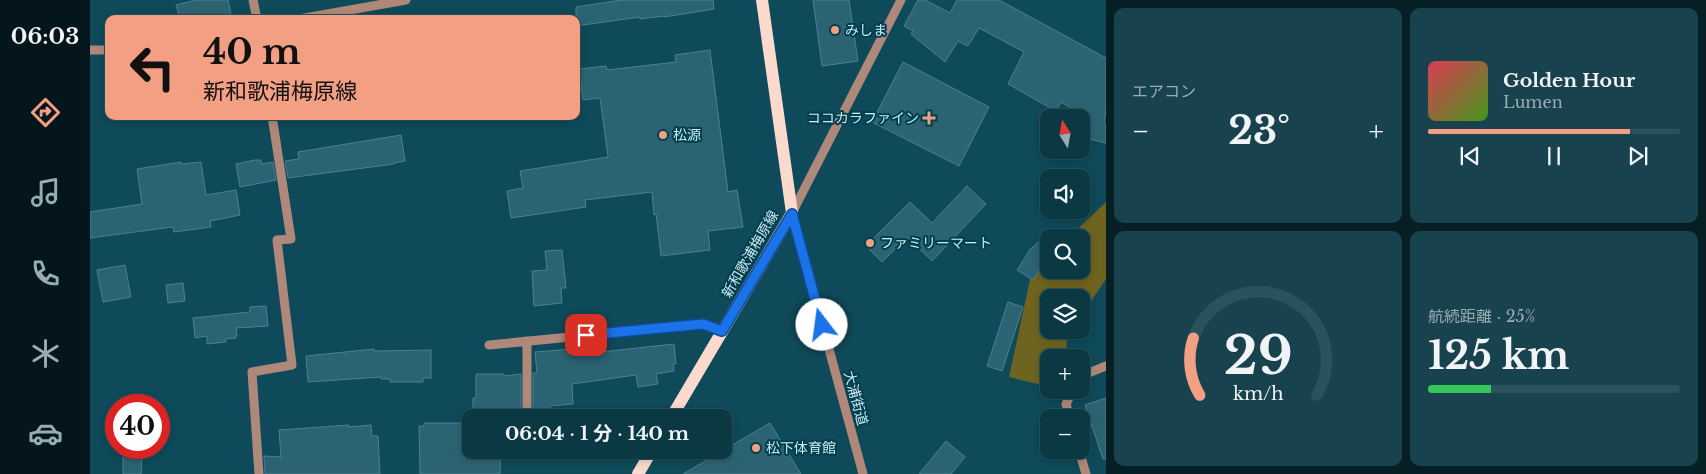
<!DOCTYPE html>
<html lang="ja">
<meta charset="utf-8">
<style>
body{margin:0;font-family:"Libre Baskerville","Noto Sans JP",serif;background:#18434e;color:#f1f3f6;height:100vh;display:flex;flex-direction:column;font-size:19px;white-space:nowrap}
*{box-sizing:border-box;margin:0}
p{font-size:16px;color:#99acb2}
.icon{flex:none;width:28px;height:28px;fill:none;stroke:currentColor;stroke-width:2;stroke-linecap:round;stroke-linejoin:round}
.map{position:relative;flex:1;overflow:hidden}
.drawer{display:flex;flex-direction:column;gap:8px;padding:8px;background:#061f25;width:600px}
.drawer>*{flex:none}
.top-card{position:absolute;left:15px;top:15px;width:475px;height:105px;border-radius:10px;box-shadow:0 2px 8px #0003,0 0 0 1px #2a525c;background:#f39f83;color:#111;overflow:hidden}
.needle{width:32px;rotate:349deg}
.buttons{position:absolute;left:950px;top:109px;display:grid;gap:10px}
.buttons a{display:grid;place-items:center;width:50px;height:50px;border-radius:10px;background:#0a3843;box-shadow:0 2px 8px #0003,0 0 0 1px #2a525c;font-size:25px}
.speed{position:absolute;left:15px;top:394px;display:flex;gap:10px;font-size:25px;font-weight:700;text-align:center}
.speed>*{display:grid;place-content:center;width:65px;height:65px;border-radius:50%;background:#0a3843;box-shadow:0 2px 8px #0003,0 0 0 1px #2a525c;line-height:1}
.speed .limit{border:8px solid #d22;background:#fff;color:#111}
.pin{position:absolute;display:grid;place-items:center;width:42px;height:42px;color:#fff;margin:-21px;border-radius:10px;box-shadow:0 2px 8px #0006}
.me{position:absolute;width:55px;margin:-28px;rotate:345deg;stroke-linejoin:round;filter:drop-shadow(0 0 4px #0008)}
.turn{display:flex;align-items:center;gap:18px;height:105px;padding:0 15px;font-size:22px}
.turn .icon{width:65px;height:65px;stroke-width:2.5}
.turn b{display:block;font-size:35px;line-height:42px}
.big{font-size:38px;font-weight:700;line-height:1.1}
.drawer .widget{flex:1;display:flex;flex-direction:column;justify-content:center;gap:8px;min-width:0;padding:0 18px;border-radius:10px;background:#18434e}
.drawer .dial{align-items:center;gap:0}
.dial svg{height:130px;overflow:visible;fill:none;stroke:#2a525c;stroke-width:7;stroke-linecap:round;text-anchor:middle}
.dial text{fill:#f1f3f6;stroke:none}
.song{display:flex;align-items:center;gap:15px}
.cover{width:60px;height:60px;border-radius:8px;background:linear-gradient(135deg,hsl(350 70% 55%),hsl(100 70% 35%))}
.played{height:5px;border-radius:2px;background:linear-gradient(90deg,#f39f83 80%,#2a525c 80%)}
.keys{display:flex;justify-content:space-around;direction:ltr}
.heat{display:flex;justify-content:space-between;align-items:center;font-size:28px;direction:ltr}
.charge{height:8px;border-radius:4px;background:linear-gradient(90deg,#34c759 25%,#2a525c 0)}
.drawer .tiles{flex:1;display:grid;gap:8px;grid-template-columns:repeat(2,1fr)}
.trip{position:absolute;left:372px;top:409px;width:270px;height:50px;border-radius:10px;background:#0a3843;box-shadow:0 2px 8px #0003,0 0 0 1px #2a525c;font-weight:700;line-height:50px;text-align:center}
main{display:flex;flex:1;min-height:0}
.tab-bar{display:flex;flex-direction:column;width:90px;justify-content:space-around;align-items:center;background:#04161b;color:#99acb2}
.tab-bar .icon{width:35px;height:35px}
.tab-bar .current{color:#f39f83}
.tab-bar b{font-size:22px;color:#f1f3f6}
.map>svg:first-child{display:block}
</style>
<main>
<nav class="tab-bar">
<b>06:03</b>
<svg class="icon current" aria-label="directions" viewBox="0 0 24 24"><path d="M12 3l9 9-9 9-9-9zM9 14v-3h6M13 9l2 2-2 2"/></svg>
<svg class="icon" aria-label="music" viewBox="0 0 24 24"><path d="M9 18V5l10-2v13"/><circle cx="6" cy="18" r="3"/><circle cx="16" cy="16" r="3"/></svg>
<svg class="icon" aria-label="phone" viewBox="0 0 24 24"><path d="M5 4h4l2 5-3 2q2 4 5 5l2-3 5 2v4C11 20 4 13 5 4z"/></svg>
<svg class="icon" aria-label="climate" viewBox="0 0 24 24"><path d="M12 3v18M4 7l16 10M4 17L20 7"/></svg>
<svg class="icon" aria-label="car" viewBox="0 0 24 24"><path d="M5 17H2v-5l4-1 3-4h7l3 4 3 1v5h-3M9 17h6M6 11h13"/><circle cx="7" cy="17" r="2"/><circle cx="17" cy="17" r="2"/></svg>
</nav>
<div class="map">
<svg width="1016" height="474" viewBox="0 0 1016 474">
<rect width="100%" height="100%" fill="#0e4a59"/>
<polygon fill="#6e631f" points="1016,202 1016,279 991,316 991,298 959,298 959,330 982,330 977,337 976,357 959,358 959,382 956,386 919,377 941,275 959,258 959,270 991,270 991,238 979,237"/>
<g fill="#2c6373" stroke="#4b8191">
<polygon points="106,0 138,0 142,19 90,19 86,5"/>
<polygon points="531,0 623,0 624,9 574,17 574,16 550,19 550,17 486,26 486,7"/>
<polygon points="723,0 759,0 768,61 732,66"/>
<polygon points="828,0 835,0 860,13 867,0 909,0 1016,58 1016,110 1014,123 1016,124 1016,143 991,137 994,116 971,102 966,111 918,84 934,52 889,28 878,46 868,41 855,62 821,34 823,31 814,26"/>
<polygon points="620,50 638,192 647,190 653,227 618,231 620,250 571,256 566,214 564,215 562,192 495,200 496,207 421,218 417,191 433,188 430,171 518,157 510,98 493,100 489,69 516,66 517,70 586,62 585,55"/>
<polygon points="813,62 899,107 869,166 782,122"/>
<polygon points="311,135 315,161 304,163 304,164 198,178 195,161 209,159 208,152"/>
<polygon points="165,160 171,160 171,164 183,162 186,180 150,187 146,164"/>
<polygon points="91,162 91,164 111,162 116,195 146,190 150,215 120,221 121,227 84,232 83,227 0,238 0,212 52,204 47,169"/>
<polygon points="877,186 896,204 842,261 817,237 792,262 776,246 820,202 842,223"/>
<polygon points="948,242 959,250 959,255 943,280 927,270 941,248 942,248"/>
<polygon points="472,250 476,288 471,288 472,303 444,306 442,271 457,270 455,251"/>
<polygon points="35,265 41,297 13,302 7,270"/>
<polygon points="93,283 95,301 78,303 76,285"/>
<polygon points="918,302 933,307 912,371 897,366"/>
<polygon points="176,306 178,326 146,328 147,336 145,336 146,338 135,339 136,342 117,344 117,336 105,338 103,318 160,312 160,307"/>
<polygon points="584,344 586,364 583,364 584,371 566,374 568,384 548,387 546,375 482,384 483,404 460,406 461,418 443,418 443,373 447,373 445,352 482,349 483,355"/>
<polygon points="284,349 284,351 341,350 341,378 333,378 333,382 300,382 300,379 291,379 291,377 218,382 216,356"/>
<polygon points="386,374 414,374 414,376 431,374 431,413 383,413 383,398 386,398"/>
<polygon points="1016,398 1016,459 1013,459 995,405"/>
<polygon points="334,423 380,423 380,450 411,450 410,474 330,474 329,426 334,426"/>
<polygon points="680,423 711,474 593,474"/>
<polygon points="259,425 259,427 281,425 282,436 288,436 290,474 175,474 174,456 191,457 189,430"/>
<polygon points="856,441 875,457 861,474 829,474"/>
<polygon points="33,456 52,458 51,474 33,474"/>
</g>
<g fill="none" stroke-linecap="round" stroke-linejoin="round">
<g stroke="#b0887a" stroke-width="9">
<polyline points="163,0 167,19"/>
<polyline points="209,19 316,0"/>
<polyline points="0,50 19,50"/>
<polyline points="399,345 613,324 633,331"/>
<polyline points="991,376 1016,366"/>
<polyline points="437,418 437,341"/>
<polyline points="980,418 976,404 983,390"/>
<polyline points="989,450 996,474"/>
<polyline points="169,474 162,372 202,365 187,240 201,239 182,116"/>
<polyline points="773,474 702,213 811,0"/>
</g>
<g stroke="#fbd9cd" stroke-width="12">
<polyline points="581,418 702,213 672,0"/>
<polyline points="548,474 562,450"/>
</g>
</g>
<g fill="none" stroke-linecap="round" stroke-linejoin="round">
<defs>
<polyline id="route" points="496,335 613,324 632,331 702,214 732,325"/>
</defs>
<use href="#route" stroke="#114b97" stroke-width="12"/>
<use href="#route" stroke="#1a73e8" stroke-width="9"/>
</g>
<g fill="#f39f83" stroke="#003f4e" stroke-width="2">
<circle cx="745" cy="30" r="5"/>
<path d="M836.5 110.5h5v5h5v5h-5v5h-5v-5h-5v-5h5z"/>
<circle cx="573" cy="135" r="5"/>
<circle cx="780" cy="243" r="5"/>
<circle cx="666" cy="448" r="5"/>
</g>
<g text-anchor="middle" stroke-width="4" stroke-linejoin="round" paint-order="stroke">
<g font-size="14" fill="#cde9f2" stroke="#003f4e" text-anchor="start">
<text x="755" y="35">みしま</text>
<text x="829" y="123" text-anchor="end">ココカラファイン</text>
<text x="583" y="140">松源</text>
<text x="790" y="248">ファミリーマート</text>
<text x="676" y="453">松下体育館</text>
</g>
<g font-size="14" fill="#cde9f2" stroke="#003f4e">
<text transform="translate(660 254) rotate(-60)" y="5">新和歌浦梅原線</text>
<text transform="translate(766 398) rotate(75)" y="5">大浦街道</text>
</g>
</g>
</svg>
<div class="buttons">
<a><svg class="needle" viewBox="-14 -14 28 28"><path d="M0-13l5 13h-10z" fill="#e53935"/><path d="M0 13l5-13h-10z" fill="#99acb2"/></svg></a>
<a><svg class="icon" aria-label="sound" viewBox="0 0 24 24"><path d="M4 9h4l5-4v14l-5-4H4zM17 9q2 3 0 6"/></svg></a>
<a><svg class="icon" aria-label="search" viewBox="0 0 24 24"><circle cx="10" cy="10" r="6"/><path d="M15 15l6 6"/></svg></a>
<a><svg class="icon" aria-label="layers" viewBox="0 0 24 24"><path d="M12 4l9 5-9 5-9-5zM3 14l9 5 9-5"/></svg></a>
<a>+</a>
<a>−</a>
</div>
<div class="speed"><div class="limit">40</div></div>
<div class="pin" style="left:496px;top:335px;background:#d93025"><svg class="icon" aria-label="arrive" viewBox="0 0 24 24"><path d="M6 21V4h12l-3 4 3 4H6"/></svg></div>
<svg class="me" style="left:732px;top:325px" viewBox="-20 -20 40 40"><circle r="19" fill="#fff"/><path d="M0-13L10 11 0 6-10 11z" fill="#1a73e8"/></svg>
<div class="trip">06:04 · 1 分 · 140 m</div>
<div class="top-card">
<div class="turn"><svg class="icon" aria-label="left" viewBox="0 0 24 24"><path d="M17 20v-9H6M10 6l-5 5 5 5"/></svg><div><b>40 m</b>新和歌浦梅原線</div></div>
</div>
</div>
<section class="drawer">
<div class="tiles">
<div class="widget"><p>エアコン</p>
<div class="heat"><a>−</a><b class="big">23°</b><a>+</a></div>
</div>
<div class="widget">
<div class="song"><i class="cover"></i><div><b>Golden Hour</b><p>Lumen</p></div></div>
<div class="played"></div>
<div class="keys"><svg class="icon" aria-label="previous" viewBox="0 0 24 24"><path d="M18 5L8 12l10 7zM5 5v14"/></svg><svg class="icon" aria-label="pause" viewBox="0 0 24 24"><path d="M8 5v14M16 5v14"/></svg><svg class="icon" aria-label="next" viewBox="0 0 24 24"><path d="M6 5l10 7-10 7zM19 5v14"/></svg></div>
</div>
<div class="widget dial"><svg viewBox="0 0 100 80">
<path d="M14 69A42 42 0 1 1 86 69"/>
<path d="M14 69A42 42 0 0 1 10 34" stroke="#f39f83"/>
<text x="50" y="56" font-size="32" font-weight="700">29</text>
<text x="50" y="72" font-size="11">km/h</text>
</svg></div>
<div class="widget"><p>航続距離 · 25%</p><b class="big">125 km</b><div class="charge"></div></div>
</div>
</section>
</main>
